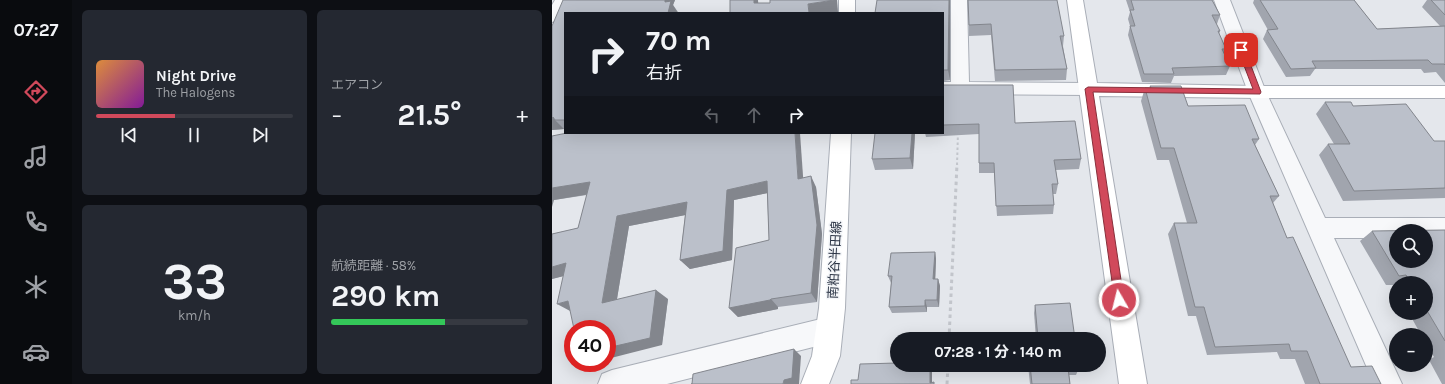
<!DOCTYPE html>
<html lang="ja">
<meta charset="utf-8">
<style>
body{margin:0;font-family:Karla,"Noto Sans JP",sans-serif;background:#242831;color:#f1f3f6;height:100vh;display:flex;flex-direction:column;font-size:15px;white-space:nowrap}
*{box-sizing:border-box;margin:0}
p{font-size:13px;color:#9ea1a6}
.icon{flex:none;width:22px;height:22px;fill:none;stroke:currentColor;stroke-width:2;stroke-linecap:round;stroke-linejoin:round}
.map{position:relative;flex:1;overflow:hidden}
.sheet{display:flex;flex-direction:column;gap:10px;padding:10px;background:#0d0f14;width:480px}
.sheet>*{flex:none}
.hud{position:absolute;left:12px;top:12px;width:380px;height:122px;border-radius:0px;box-shadow:0 4px 16px #0002;background:#171b24;color:#f1f3f6;overflow:hidden}
.buttons{position:absolute;left:837px;top:224px;display:grid;gap:8px}
.buttons a{display:grid;place-items:center;width:44px;height:44px;border-radius:50%;background:#171b24;box-shadow:0 4px 16px #0002;font-size:20px}
.speed{position:absolute;left:12px;top:320px;display:flex;gap:8px;font-size:20px;font-weight:700;text-align:center}
.speed>*{display:grid;place-content:center;width:52px;height:52px;border-radius:50%;background:#171b24;box-shadow:0 4px 16px #0002;line-height:1}
.speed .limit{border:6px solid #d22;background:#fff;color:#111}
.pin{position:absolute;display:grid;place-items:center;width:34px;height:34px;color:#fff;margin:-17px;border-radius:8px;box-shadow:0 2px 6px #0006}
.me{position:absolute;width:44px;margin:-22px;rotate:352deg;stroke-linejoin:round;filter:drop-shadow(0 0 3px #0008)}
.turn{display:flex;align-items:center;gap:14px;height:84px;padding:0 16px;font-size:18px}
.turn .icon{width:52px;height:52px;stroke-width:2.5}
.turn b{display:block;font-size:28px;line-height:34px}
.lanes{display:flex;align-items:center;height:38px;padding:0 16px;background:#0003;justify-content:center;gap:20px;direction:ltr}
.lanes .off{opacity:.35}
.big{font-size:30px;font-weight:700;line-height:1.1}
.sheet .widget{flex:1;display:flex;flex-direction:column;justify-content:center;gap:6px;min-width:0;padding:0 14px;border-radius:6px;background:#242831}
.sheet .dial{align-items:center;gap:0}
.dial b{font-size:52px;line-height:1}
.song{display:flex;align-items:center;gap:12px}
.cover{width:48px;height:48px;border-radius:6px;background:linear-gradient(135deg,hsl(30 70% 55%),hsl(290 70% 35%))}
.played{height:4px;border-radius:2px;background:linear-gradient(90deg,#d1495b 40%,#363941 40%)}
.keys{display:flex;justify-content:space-around;direction:ltr}
.heat{display:flex;justify-content:space-between;align-items:center;font-size:22px;direction:ltr}
.charge{height:6px;border-radius:3px;background:linear-gradient(90deg,#34c759 58%,#363941 0)}
.sheet .tiles{flex:1;display:grid;gap:10px;grid-template-columns:repeat(2,1fr)}
.trip{position:absolute;left:338px;top:332px;width:216px;height:40px;border-radius:20px;background:#171b24;box-shadow:0 4px 16px #0002;font-weight:700;line-height:40px;text-align:center}
main{display:flex;flex:1;min-height:0}
.menu{display:flex;flex-direction:column;width:72px;justify-content:space-around;align-items:center;background:#090b0e;color:#9ea1a6}
.menu .icon{width:28px;height:28px}
.menu .current{color:#d1495b}
.menu b{font-size:18px;color:#f1f3f6}
.map>svg:first-child{display:block}
</style>
<main>
<nav class="menu">
<b>07:27</b>
<svg class="icon current" aria-label="directions" viewBox="0 0 24 24"><path d="M12 3l9 9-9 9-9-9zM9 14v-3h6M13 9l2 2-2 2"/></svg>
<svg class="icon" aria-label="music" viewBox="0 0 24 24"><path d="M9 18V5l10-2v13"/><circle cx="6" cy="18" r="3"/><circle cx="16" cy="16" r="3"/></svg>
<svg class="icon" aria-label="phone" viewBox="0 0 24 24"><path d="M5 4h4l2 5-3 2q2 4 5 5l2-3 5 2v4C11 20 4 13 5 4z"/></svg>
<svg class="icon" aria-label="climate" viewBox="0 0 24 24"><path d="M12 3v18M4 7l16 10M4 17L20 7"/></svg>
<svg class="icon" aria-label="car" viewBox="0 0 24 24"><path d="M5 17H2v-5l4-1 3-4h7l3 4 3 1v5h-3M9 17h6M6 11h13"/><circle cx="7" cy="17" r="2"/><circle cx="17" cy="17" r="2"/></svg>
</nav>
<section class="sheet">
<div class="tiles">
<div class="widget">
<div class="song"><i class="cover"></i><div><b>Night Drive</b><p>The Halogens</p></div></div>
<div class="played"></div>
<div class="keys"><svg class="icon" aria-label="previous" viewBox="0 0 24 24"><path d="M18 5L8 12l10 7zM5 5v14"/></svg><svg class="icon" aria-label="pause" viewBox="0 0 24 24"><path d="M8 5v14M16 5v14"/></svg><svg class="icon" aria-label="next" viewBox="0 0 24 24"><path d="M6 5l10 7-10 7zM19 5v14"/></svg></div>
</div>
<div class="widget"><p>エアコン</p>
<div class="heat"><a>−</a><b class="big">21.5°</b><a>+</a></div>
</div>
<div class="widget dial"><b>33</b><p>km/h</p></div>
<div class="widget"><p>航続距離 · 58%</p><b class="big">290 km</b><div class="charge"></div></div>
</div>
</section>
<div class="map">
<svg width="893" height="384" viewBox="0 0 893 384">
<rect width="100%" height="100%" fill="#e4e7ec"/>
<g fill="none" stroke-linecap="round" stroke-linejoin="round">
<defs>
<g id="street">
<polygon points="3,0 19,0 6,20 0,22 0,5"/>
<polygon points="399,0 415,0 417,82 536,83 543,84 545,89 543,94 536,95 391,94 391,82 399,82"/>
<polygon points="662,0 678,0 714,92 773,218 893,218 893,238 874,238 874,231 844,231 844,238 782,238 850,384 822,384 696,92"/>
<polygon points="277,317 286,321 290,330 286,339 277,343 115,384 46,384 50,374 60,370"/>
</g>
<g id="secondary">
<rect x="287" y="0" width="16" height="13"/>
<polygon points="515,0 531,0 545,83 705,86 893,86 893,98 705,98 547,96 595,384 567,384"/>
<polygon points="279,133 299,133 293,308 288,356 277,384 249,384 260,356 267,308"/>
</g>
</defs>
<use href="#street" stroke="#a9aeb7" stroke-width="2"/>
<use href="#secondary" stroke="#a9aeb7" stroke-width="2"/>
<polyline stroke="#c2c5cb" stroke-width="2" stroke-dasharray="2.5 2.5" stroke-linecap="butt" points="405,165 406,132"/>
<g stroke="#c2c5cb" stroke-width="3" stroke-dasharray="3.5 3.5" stroke-linecap="butt">
<polyline points="397,339 405,164"/>
<polyline points="395,384 396,365"/>
</g>
<use href="#street" fill="#f7f8fa" fill-rule="evenodd"/>
<use href="#secondary" fill="#fff" fill-rule="evenodd"/>
</g>
<g fill="#a1a5ae">
<polygon points="11,0 123,0 121,5 126,12 13,13 13,130 12,129 0,130"/>
<polygon points="398,0 398,80 391,81 391,13"/>
<polygon points="416,0 512,36 511,46 515,69 514,80 443,81 439,35 417,36"/>
<polygon points="574,0 660,0 668,15 665,24 664,24 668,31 667,34 674,49 672,53 678,66 674,75 622,76 619,83 590,82 576,35 578,26 576,19 578,12"/>
<polygon points="702,0 802,0 825,29 888,26 870,7 875,0 893,0 893,83 884,72 872,73 869,69 763,69 758,76 734,77 711,39 715,30 716,30 701,3"/>
<polygon points="391,85 463,123 529,159 527,169 504,170 506,184 504,194 501,194 502,205 501,214 445,216 442,173 427,173 427,134 374,137 373,133 391,133"/>
<polygon points="598,86 636,106 707,139 703,145 727,196 721,203 735,238 799,367 829,384 753,384 743,359 728,359 725,352 655,355 644,316 636,316 616,234 622,223 635,223 617,160 605,160 589,101 593,88 598,88"/>
<polygon points="773,102 801,106 882,141 893,141 893,198 791,201 767,155 776,144 782,144 764,114"/>
<polygon points="363,133 361,169 323,170 320,159"/>
<polygon points="0,136 251,178 264,187 270,234 265,302 226,307 226,309 186,317 177,308 217,240 215,193 182,200 180,260 138,269 128,260 133,215 77,226 65,299 116,299 110,345 11,276 0,279 0,234 26,228 35,195 2,200"/>
<polygon points="893,230 893,384 890,384 877,360 882,357 874,344 874,335 869,335 857,313 874,313 874,283 844,283 844,290 841,285 834,285 808,241 820,231"/>
<polygon points="383,252 384,259 383,279 386,279 388,286 387,307 375,307 375,312 340,313 337,307 339,283 336,276"/>
<polygon points="483,305 523,339 484,339 482,313"/>
<polygon points="476,365 527,365 527,368 524,375 517,375 518,384 478,384"/>
</g>
<g fill="#83868d">
<polygon points="113,0 123,0 121,5 126,13 116,13 113,2"/>
<polygon points="202,0 206,0 207,13 202,3"/>
<polygon points="282,0 285,0 286,12 277,13 257,13 256,4"/>
<polygon points="397,0 398,0 398,80 396,70"/>
<polygon points="1,117 3,120 12,129 0,130 0,118"/>
<polygon points="243,133 248,133 252,190 246,179"/>
<polygon points="360,133 363,133 361,169 358,158"/>
<polygon points="259,176 264,187 270,234 265,302 259,293"/>
<polygon points="215,181 221,192 182,200 180,260 138,269 128,260 175,190"/>
<polygon points="38,182 50,192 2,200 0,207 0,188"/>
<polygon points="135,202 144,213 77,226 63,311 50,303 65,216"/>
<polygon points="383,252 384,259 383,286 381,279"/>
<polygon points="14,263 28,272 0,279 0,267"/>
<polygon points="386,279 388,286 387,307 385,300"/>
<polygon points="104,290 116,299 110,345 55,359 55,348"/>
<polygon points="219,299 226,307 226,309 186,317 177,308"/>
<polygon points="373,300 375,307 375,312 373,306"/>
<polygon points="16,301 20,312 5,304"/>
<polygon points="242,349 249,356 247,384 231,384 232,380"/>
<polygon points="378,365 379,365 380,368 380,384 378,383"/>
</g>
<g fill="#bbc0ca" stroke="#83868d" fill-rule="evenodd">
<polygon points="11,0 113,0 113,2 119,1 116,13 13,13 13,120 3,120 1,117 0,118 0,26"/>
<polygon points="178,0 202,0 202,3 218,3 218,0 282,0 256,4 257,13 178,13"/>
<polygon points="325,0 397,0 396,70 391,70 391,13 323,13"/>
<polygon points="416,0 505,0 512,36 508,36 515,69 443,70 439,24 417,25"/>
<polygon points="579,0 660,0 668,15 660,15 668,31 666,31 674,49 670,49 678,66 620,68 622,74 592,74 578,26 583,26 578,10 582,10"/>
<polygon points="708,0 802,0 825,29 893,26 893,65 892,64 880,64 876,60 760,61 764,68 739,69 715,30 726,29"/>
<polygon points="879,0 893,0 893,15"/>
<polygon points="391,85 461,85 463,123 523,121 529,159 502,160 506,184 500,184 502,205 444,206 442,163 427,163 427,124 391,125"/>
<polygon points="598,86 629,86 636,106 693,105 707,139 700,139 727,196 718,196 735,238 741,237 799,367 820,366 829,384 768,384 755,351 739,351 737,344 663,347 652,307 643,307 622,223 645,223 622,148 609,148 593,88 599,88"/>
<polygon points="773,102 799,102 801,106 854,104 882,141 893,141 893,188 802,191 776,144 798,144"/>
<polygon points="15,133 243,133 246,179 259,176 265,225 259,293 219,299 218,300 177,308 184,248 217,240 215,181 175,190 171,251 128,260 135,202 65,216 50,303 104,290 98,338 55,348 55,329 22,329 16,301 5,304 14,263 0,267 0,234 26,228 38,182 0,188 0,136"/>
<polygon points="323,133 360,133 358,158 320,159"/>
<path d="M 893,230 L 893,341 L 874,309 L 874,283 L 859,283 L 854,275 L 847,276 L 820,231 ZM 844,231 L 874,231 L 874,261 L 844,261 Z"/>
<polygon points="383,252 381,279 386,279 385,300 373,300 373,306 337,307 340,276 336,276 339,253"/>
<polygon points="518,303 523,339 486,339 483,305"/>
<polygon points="242,349 240,378 232,380 231,384 139,384 140,384 141,374"/>
<polygon points="345,363 345,365 378,365 378,383 382,382 382,384 299,384 299,380 306,380 308,364"/>
<polygon points="478,365 527,365 527,368 516,368 518,384 480,384"/>
</g>
<polygon fill="#d1495b" stroke="#882f3b" points="687,48 693,50 709,92 708,94 541,92 572,300 571,303 567,305 563,303 533,89 536,87 701,89 686,50"/>
<g text-anchor="middle" stroke-width="3" stroke-linejoin="round" paint-order="stroke">
<g font-size="13" fill="#2b3445" stroke="#f4f6f9">
<text transform="translate(282 260) rotate(-87)" y="5">南粕谷半田線</text>
</g>
</g>
</svg>
<div class="buttons">
<a><svg class="icon" aria-label="search" viewBox="0 0 24 24"><circle cx="10" cy="10" r="6"/><path d="M15 15l6 6"/></svg></a>
<a>+</a>
<a>−</a>
</div>
<div class="speed"><div class="limit">40</div></div>
<div class="pin" style="left:689px;top:50px;background:#d93025"><svg class="icon" aria-label="arrive" viewBox="0 0 24 24"><path d="M6 21V4h12l-3 4 3 4H6"/></svg></div>
<svg class="me" style="left:567px;top:300px" viewBox="-20 -20 40 40"><circle r="17" fill="#d1495b" stroke="#fff" stroke-width="3"/><path d="M0-11L8 9 0 5-8 9z" fill="#fff"/></svg>
<div class="trip">07:28 · 1 分 · 140 m</div>
<div class="hud">
<div class="turn"><svg class="icon" aria-label="right" viewBox="0 0 24 24"><path d="M7 20v-9h11M14 6l5 5-5 5"/></svg><div><b>70 m</b>右折</div></div>
<div class="lanes"><svg class="icon off" aria-label="left" viewBox="0 0 24 24"><path d="M17 20v-9H6M10 6l-5 5 5 5"/></svg><svg class="icon off" aria-label="ahead" viewBox="0 0 24 24"><path d="M12 20V5M6 11l6-6 6 6"/></svg><svg class="icon" aria-label="right" viewBox="0 0 24 24"><path d="M7 20v-9h11M14 6l5 5-5 5"/></svg></div>
</div>
</div>
</main>
